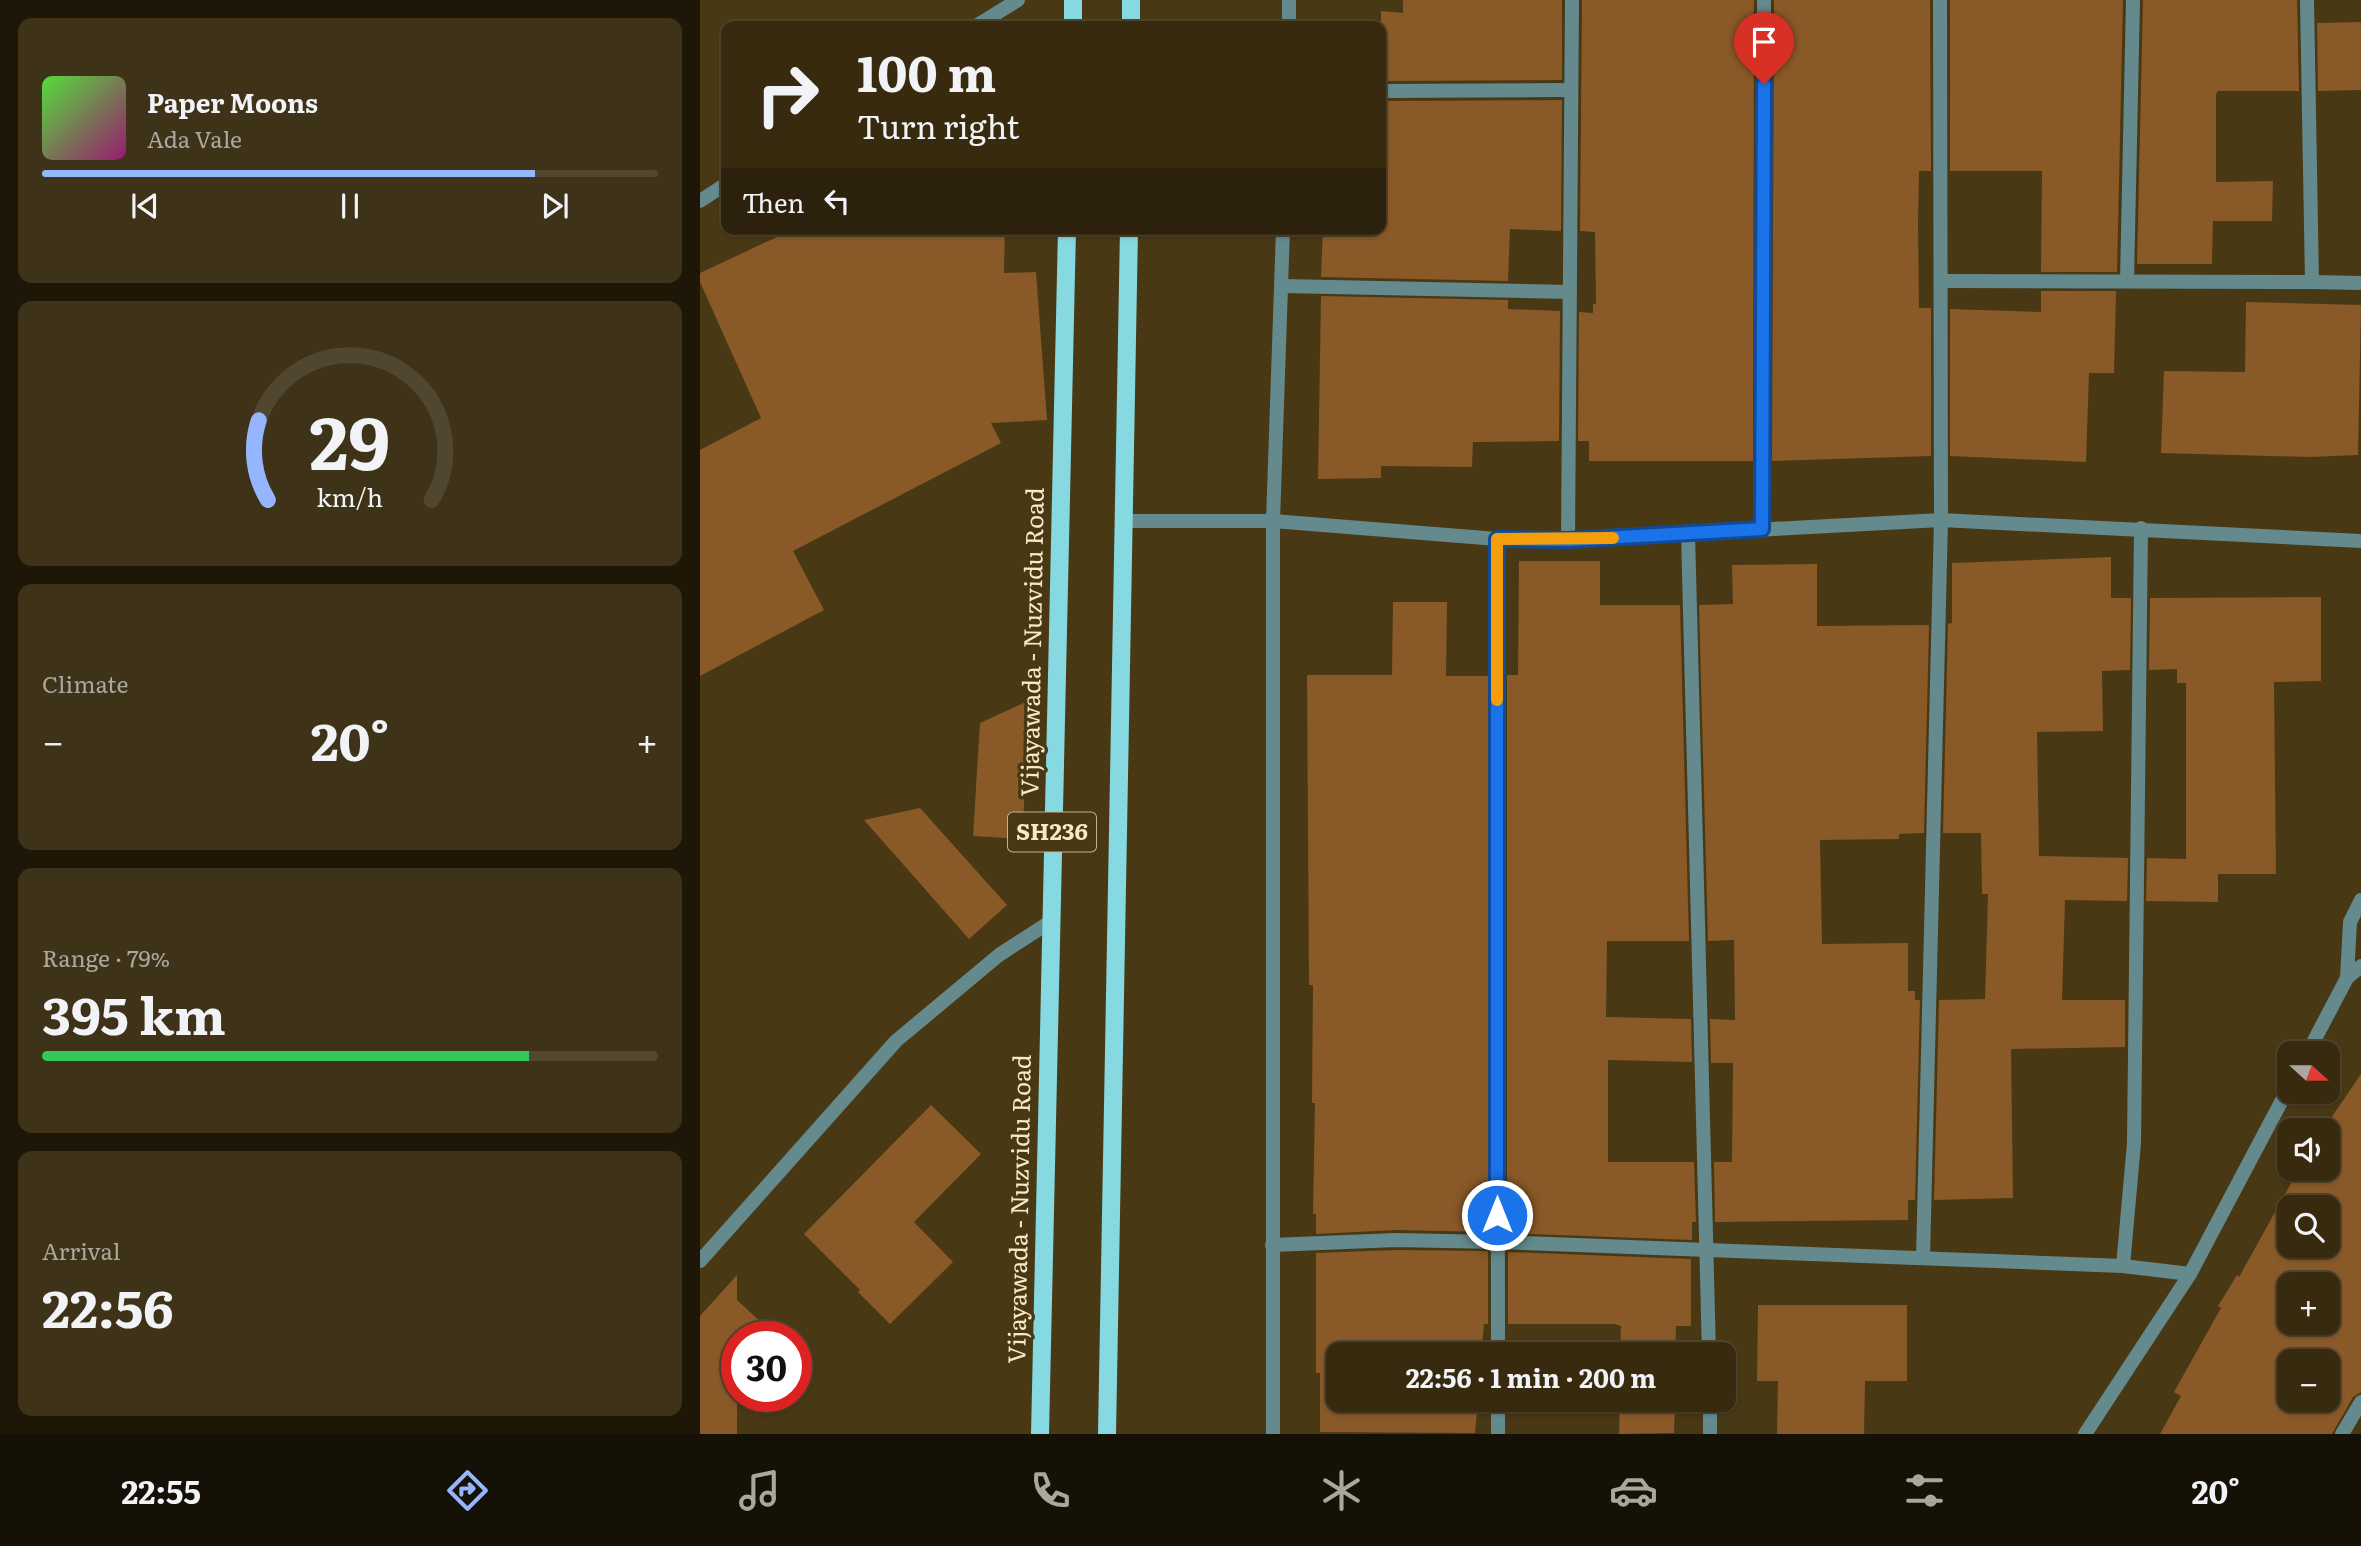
<!DOCTYPE html>
<meta charset="utf-8">
<style>
body{margin:0;font-family:Literata,serif;background:#3e3218;color:#f1f3f6;height:100vh;display:flex;flex-direction:column;font-size:26px;white-space:nowrap}
*{box-sizing:border-box;margin:0}
p{font-size:23px;color:#aaa79e}
.icon{flex:none;width:38px;height:38px;fill:none;stroke:currentColor;stroke-width:2;stroke-linecap:round;stroke-linejoin:round}
.map{position:relative;flex:1;overflow:hidden}
.drawer{display:flex;flex-direction:column;gap:18px;padding:18px;background:#1e1708;width:700px}
.drawer>*{flex:none}
.banner{position:absolute;left:21px;top:21px;width:665px;height:214px;border-radius:14px;box-shadow:0 2px 5px #0004,0 0 0 2px #51462f;background:#372a0f;color:#f1f3f6;overflow:hidden}
.needle{width:46px;rotate:111deg}
.tools{position:absolute;left:1577px;top:1041px;display:grid;gap:14px}
.tools a{display:grid;place-items:center;width:63px;height:63px;border-radius:14px;background:#372a0f;box-shadow:0 2px 5px #0004,0 0 0 2px #51462f;font-size:35px}
.speed{position:absolute;left:21px;top:1321px;display:flex;gap:14px;font-size:35px;font-weight:700;text-align:center}
.speed>*{display:grid;place-content:center;width:91px;height:91px;border-radius:50%;background:#372a0f;box-shadow:0 2px 5px #0004,0 0 0 2px #51462f;line-height:1}
.speed .limit{border:10px solid #d22;background:#fff;color:#111}
.pin{position:absolute;display:grid;place-items:center;width:60px;height:60px;color:#fff;margin:-72px -30px;border-radius:50% 50% 50% 0;rotate:-45deg;box-shadow:0 0 7px #0007}
.pin .icon{rotate:45deg}
.me{position:absolute;width:77px;margin:-38px;rotate:0deg;stroke-linejoin:round;filter:drop-shadow(0 0 5px #0008)}
.turn{display:flex;align-items:center;gap:24px;height:147px;padding:0 21px;font-size:32px}
.turn .icon{width:91px;height:91px;stroke-width:2.5}
.turn b{display:block;font-size:49px;line-height:60px}
.then{display:flex;align-items:center;height:66px;padding:0 21px;background:#0003;gap:14px;font-size:26px}
.big{font-size:52px;font-weight:700;line-height:1.1}
.drawer .tile{flex:1;display:flex;flex-direction:column;justify-content:center;gap:10px;min-width:0;padding:0 24px;border-radius:14px;background:#3e3218}
.drawer .dial{align-items:center;gap:0}
.dial svg{height:182px;overflow:visible;fill:none;stroke:#51462f;stroke-width:7;stroke-linecap:round;text-anchor:middle}
.dial text{fill:#f1f3f6;stroke:none}
.song{display:flex;align-items:center;gap:21px}
.cover{width:84px;height:84px;border-radius:10px;background:linear-gradient(135deg,hsl(110 70% 55%),hsl(320 70% 35%))}
.played{height:7px;border-radius:4px;background:linear-gradient(90deg,#95b6fd 80%,#51462f 80%)}
.keys{display:flex;justify-content:space-around;direction:ltr}
.heat{display:flex;justify-content:space-between;align-items:center;font-size:38px;direction:ltr}
.charge{height:10px;border-radius:5px;background:linear-gradient(90deg,#34c759 79%,#51462f 0)}
.trip{position:absolute;left:626px;top:1342px;width:410px;height:70px;border-radius:14px;background:#372a0f;box-shadow:0 2px 5px #0004,0 0 0 2px #51462f;font-weight:700;line-height:70px;text-align:center}
.dock{display:flex;height:112px;justify-content:space-around;align-items:center;background:#161106;color:#aaa79e}
.dock .icon{width:49px;height:49px}
.dock .current{color:#95b6fd}
.dock b{font-size:32px;color:#f1f3f6}
main{display:flex;flex:1;min-height:0}
.map>svg:first-child{display:block}
</style>
<main>
<section class="drawer">
<div class="tile">
<div class="song"><i class="cover"></i><div><b>Paper Moons</b><p>Ada Vale</p></div></div>
<div class="played"></div>
<div class="keys"><svg class="icon" aria-label="previous" viewBox="0 0 24 24"><path d="M18 5L8 12l10 7zM5 5v14"/></svg><svg class="icon" aria-label="pause" viewBox="0 0 24 24"><path d="M8 5v14M16 5v14"/></svg><svg class="icon" aria-label="next" viewBox="0 0 24 24"><path d="M6 5l10 7-10 7zM19 5v14"/></svg></div>
</div>
<div class="tile dial"><svg viewBox="0 0 100 80">
<path d="M14 69A42 42 0 1 1 86 69"/>
<path d="M14 69A42 42 0 0 1 10 34" stroke="#95b6fd"/>
<text x="50" y="56" font-size="32" font-weight="700">29</text>
<text x="50" y="72" font-size="11">km/h</text>
</svg></div>
<div class="tile"><p>Climate</p>
<div class="heat"><a>−</a><b class="big">20°</b><a>+</a></div>
</div>
<div class="tile"><p>Range · 79%</p><b class="big">395 km</b><div class="charge"></div></div>
<div class="tile"><p>Arrival</p><b class="big">22:56</b></div>
</section>
<div class="map">
<svg width="1661" height="1434" viewBox="0 0 1661 1434">
<rect width="100%" height="100%" fill="#493814"/>
<g fill="#895928" fill-rule="evenodd">
<polygon points="703,0 862,0 862,80 681,81 681,11 703,13"/>
<polygon points="882,0 1054,0 1053,461 889,461 889,441 878,441 879,312 893,313 893,304 896,304 895,232 880,231"/>
<polygon points="1074,0 1230,0 1231,171 1219,171 1218,223 1219,308 1231,308 1231,456 1072,461"/>
<polygon points="1250,0 1423,0 1417,272 1341,272 1342,171 1250,171"/>
<polygon points="1443,0 1597,0 1599,91 1518,91 1516,94 1516,182 1573,181 1572,221 1513,221 1512,264 1437,264"/>
<polygon points="1661,22 1661,90 1618,91 1617,23"/>
<polygon points="862,100 861,231 810,229 808,281 621,277 623,229 681,229 681,101"/>
<polygon points="94,229 305,229 304,273 336,272 347,420 291,423 301,443 93,551 124,610 0,676 0,450 61,418 0,282 0,273"/>
<polygon points="1341,291 1416,291 1414,373 1389,373 1386,462 1250,456 1250,309 1341,312"/>
<polygon points="621,296 808,300 808,309 860,311 859,441 773,442 772,467 681,466 681,478 618,479"/>
<polygon points="1546,302 1661,305 1658,455 1610,457 1461,453 1464,371 1545,372"/>
<polygon points="1411,557 1411,598 1431,598 1430,670 1402,671 1403,731 1337,732 1339,856 1428,858 1427,901 1365,900 1362,1000 1425,1000 1425,1047 1311,1049 1313,1198 1234,1200 1239,1000 1285,999 1288,894 1282,894 1281,833 1243,833 1248,624 1252,623 1252,563"/>
<polygon points="819,561 900,561 900,605 980,605 989,941 907,941 906,1017 991,1019 992,1062 908,1060 908,1162 994,1162 996,1222 992,1222 992,1240 807,1233 807,675 818,675"/>
<polygon points="1117,564 1117,626 1229,625 1224,833 1199,834 1199,839 1120,840 1122,944 1208,943 1208,991 1215,991 1215,1000 1220,1000 1215,1200 1208,1200 1208,1220 1015,1222 1014,1162 1032,1162 1033,1063 1011,1063 1010,1019 1035,1020 1034,940 1008,941 999,605 1033,604 1032,565"/>
<polygon points="1621,597 1621,681 1574,682 1576,874 1518,874 1518,902 1446,901 1447,858 1486,859 1486,683 1477,683 1477,669 1449,670 1450,598"/>
<polygon points="693,602 747,602 746,676 788,676 788,1232 696,1230 616,1234 616,1214 613,1214 615,1103 612,1103 613,985 609,985 607,675 692,675"/>
<polygon points="330,700 322,839 273,836 280,723"/>
<polygon points="220,808 307,905 269,939 164,820"/>
<path d="M 1661,1074 L 1661,1392 L 1653,1397 L 1632,1434 L 1460,1434 L 1481,1396 L 1474,1392 L 1521,1308 L 1518,1306 L 1537,1275 L 1539,1277 L 1599,1169 L 1628,1169 L 1628,1130 L 1623,1130 ZM 1589,1208 L 1628,1208 L 1628,1246 L 1589,1246 ZM 1589,1284 L 1628,1284 L 1628,1323 L 1589,1323 ZM 1589,1362 L 1628,1362 L 1628,1400 L 1589,1400 Z"/>
<polygon points="231,1105 281,1154 214,1222 253,1262 190,1324 158,1292 160,1290 104,1234"/>
<polygon points="696,1250 788,1251 788,1324 784,1324 781,1354 639,1354 639,1400 778,1400 775,1433 620,1432 620,1373 616,1373 616,1253"/>
<polygon points="808,1252 991,1259 991,1326 976,1326 975,1354 920,1354 921,1326 914,1324 808,1324"/>
<polygon points="37,1275 37,1300 77,1337 37,1337 37,1434 0,1434 0,1316"/>
<polygon points="1058,1305 1207,1305 1207,1381 1165,1381 1164,1434 1077,1434 1078,1381 1057,1381"/>
<polygon points="920,1400 975,1400 974,1433 919,1434"/>
</g>
<g fill="none" stroke-linecap="round" stroke-linejoin="round">
<g stroke="#648a8e" stroke-width="14">
<polyline points="276,26 318,0"/>
<polyline points="589,26 589,0"/>
<polyline points="681,91 871,90"/>
<polyline points="0,201 26,184"/>
<polyline points="1242,281 1612,282 1607,0"/>
<polyline points="1427,281 1433,0"/>
<polyline points="1612,282 1661,283"/>
<polyline points="582,286 870,292"/>
<polyline points="425,521 573,521 797,539 868,540 1241,520 1661,541"/>
<polyline points="1062,529 1064,0"/>
<polyline points="988,533 1009,1354"/>
<polyline points="797,539 798,1354"/>
<polyline points="868,540 872,0"/>
<polyline points="1647,978 1650,922 1661,900"/>
<polyline points="1607,1054 1647,978 1661,966"/>
<polyline points="572,1245 696,1240 797,1242 1423,1266 1490,1274"/>
<polyline points="1223,1258 1241,520 1240,0"/>
<polyline points="0,1261 196,1041 299,955 350,922"/>
<polyline points="1423,1266 1434,1143 1441,528"/>
<polyline points="798,1400 798,1434"/>
<polyline points="1010,1400 1010,1434"/>
<polyline points="573,1434 573,521 583,229"/>
<polyline points="1385,1434 1490,1274 1589,1087"/>
<polyline points="1642,1434 1661,1402"/>
</g>
<g stroke="#87d9e1" stroke-width="18">
<polyline points="373,26 373,0"/>
<polyline points="431,26 431,0"/>
<polyline points="340,1434 367,229"/>
<polyline points="407,1434 429,229"/>
</g>
</g>
<g fill="none" stroke-linecap="round" stroke-linejoin="round">
<defs>
<polyline id="route" points="797,1215 797,539 868,540 1062,529 1064,84"/>
</defs>
<use href="#route" stroke="#114b97" stroke-width="18"/>
<use href="#route" stroke="#1a73e8" stroke-width="12"/>
<polyline stroke="#f59e0b" stroke-width="12" points="797,700 797,539 913,538"/>
</g>
<g text-anchor="middle" stroke-width="7" stroke-linejoin="round" paint-order="stroke">
<rect fill="#493814" stroke="#c4b391" stroke-width="2" x="308" y="812.5" width="88" height="39" rx="5"/>
<g font-size="23" font-weight="bold" fill="#f8e8c6">
<text x="352" y="840">SH236</text>
</g>
<g font-size="24" fill="#f8e8c6" stroke="#493814">
<text transform="translate(333 642) rotate(-89)" y="8">Vijayawada - Nuzvidu Road</text>
<text transform="translate(320 1209) rotate(-89)" y="8">Vijayawada - Nuzvidu Road</text>
</g>
</g>
</svg>
<div class="tools">
<a><svg class="needle" viewBox="-14 -14 28 28"><path d="M0-13l5 13h-10z" fill="#e53935"/><path d="M0 13l5-13h-10z" fill="#aaa79e"/></svg></a>
<a><svg class="icon" aria-label="sound" viewBox="0 0 24 24"><path d="M4 9h4l5-4v14l-5-4H4zM17 9q2 3 0 6"/></svg></a>
<a><svg class="icon" aria-label="search" viewBox="0 0 24 24"><circle cx="10" cy="10" r="6"/><path d="M15 15l6 6"/></svg></a>
<a>+</a>
<a>−</a>
</div>
<div class="speed"><div class="limit">30</div></div>
<div class="pin" style="left:1064px;top:84px;background:#d93025"><svg class="icon" aria-label="arrive" viewBox="0 0 24 24"><path d="M6 21V4h12l-3 4 3 4H6"/></svg></div>
<svg class="me" style="left:797px;top:1215px" viewBox="-20 -20 40 40"><circle r="17" fill="#1a73e8" stroke="#fff" stroke-width="3"/><path d="M0-11L8 9 0 5-8 9z" fill="#fff"/></svg>
<div class="trip">22:56 · 1 min · 200 m</div>
<div class="banner">
<div class="turn"><svg class="icon" aria-label="right" viewBox="0 0 24 24"><path d="M7 20v-9h11M14 6l5 5-5 5"/></svg><div><b>100 m</b>Turn right</div></div>
<div class="then">Then<svg class="icon" aria-label="left" viewBox="0 0 24 24"><path d="M17 20v-9H6M10 6l-5 5 5 5"/></svg></div>
</div>
</div>
</main>
<nav class="dock">
<b>22:55</b>
<svg class="icon current" aria-label="directions" viewBox="0 0 24 24"><path d="M12 3l9 9-9 9-9-9zM9 14v-3h6M13 9l2 2-2 2"/></svg>
<svg class="icon" aria-label="music" viewBox="0 0 24 24"><path d="M9 18V5l10-2v13"/><circle cx="6" cy="18" r="3"/><circle cx="16" cy="16" r="3"/></svg>
<svg class="icon" aria-label="phone" viewBox="0 0 24 24"><path d="M5 4h4l2 5-3 2q2 4 5 5l2-3 5 2v4C11 20 4 13 5 4z"/></svg>
<svg class="icon" aria-label="climate" viewBox="0 0 24 24"><path d="M12 3v18M4 7l16 10M4 17L20 7"/></svg>
<svg class="icon" aria-label="car" viewBox="0 0 24 24"><path d="M5 17H2v-5l4-1 3-4h7l3 4 3 1v5h-3M9 17h6M6 11h13"/><circle cx="7" cy="17" r="2"/><circle cx="17" cy="17" r="2"/></svg>
<svg class="icon" aria-label="filters" viewBox="0 0 24 24"><path d="M4 7h16M4 17h16"/><circle cx="9" cy="7" r="2"/><circle cx="15" cy="17" r="2"/></svg>
<b>20°</b>
</nav>
